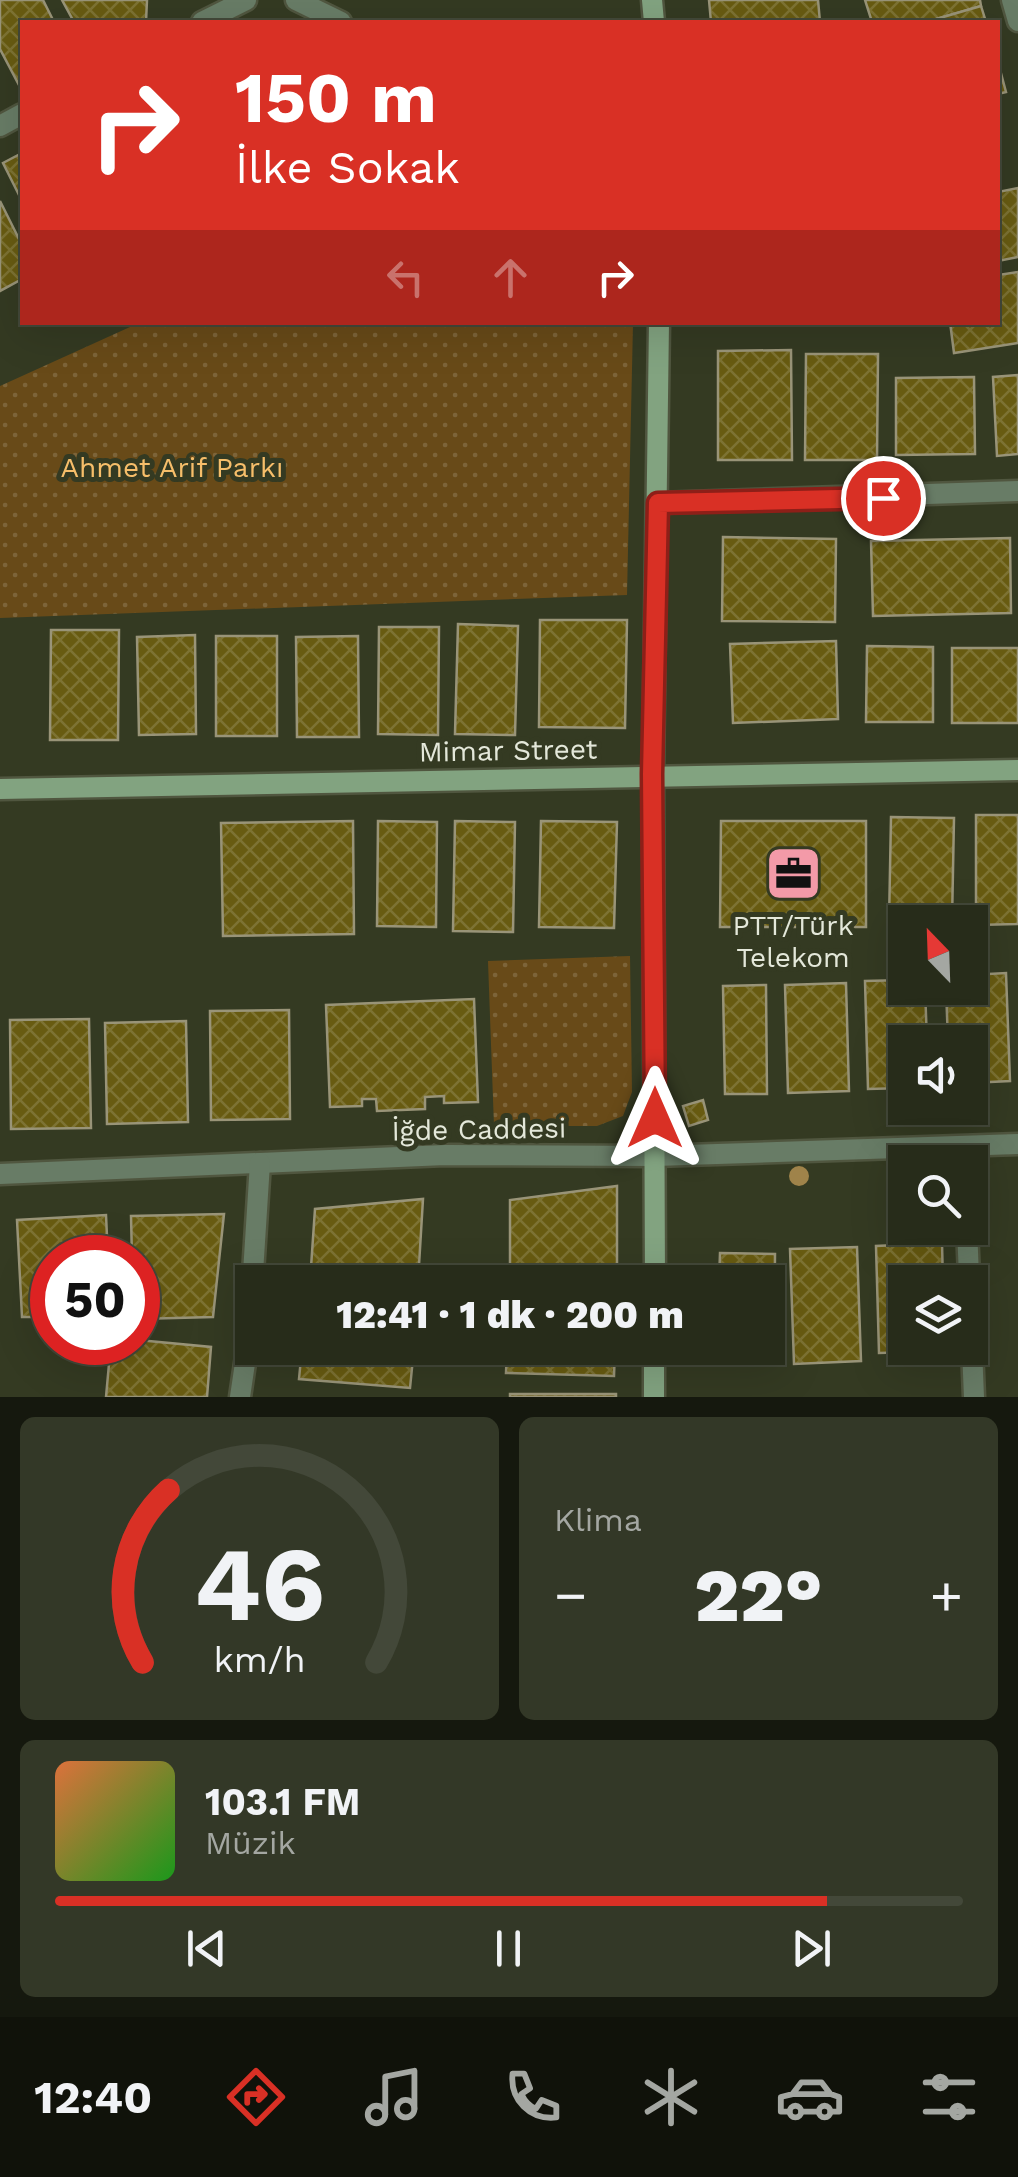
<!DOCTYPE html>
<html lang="tr">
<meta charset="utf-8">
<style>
body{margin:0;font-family:"Work Sans",sans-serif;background:#333827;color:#f1f3f6;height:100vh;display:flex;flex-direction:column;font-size:38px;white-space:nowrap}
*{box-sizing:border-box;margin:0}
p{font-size:32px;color:#a4a7a2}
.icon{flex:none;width:55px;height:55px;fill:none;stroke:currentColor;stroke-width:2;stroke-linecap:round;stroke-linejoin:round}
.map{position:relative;height:1397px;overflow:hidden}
.sheet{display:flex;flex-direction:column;gap:20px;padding:20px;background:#15180e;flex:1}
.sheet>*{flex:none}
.banner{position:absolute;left:20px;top:20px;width:980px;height:305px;border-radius:0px;box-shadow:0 10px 40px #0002,0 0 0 2px #434839;background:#d93025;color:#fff;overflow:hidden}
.needle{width:65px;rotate:337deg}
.buttons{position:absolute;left:888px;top:905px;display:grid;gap:20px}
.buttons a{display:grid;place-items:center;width:100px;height:100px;border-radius:0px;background:#272c1a;box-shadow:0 10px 40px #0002,0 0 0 2px #434839;font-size:50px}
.speed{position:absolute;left:30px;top:1235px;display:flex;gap:20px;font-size:50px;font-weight:700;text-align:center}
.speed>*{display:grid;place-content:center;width:130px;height:130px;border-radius:50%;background:#272c1a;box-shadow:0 10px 40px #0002,0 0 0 2px #434839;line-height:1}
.speed .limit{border:15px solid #d22;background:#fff;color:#111}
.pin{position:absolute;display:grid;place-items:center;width:85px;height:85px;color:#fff;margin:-42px;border:5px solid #fff;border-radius:50%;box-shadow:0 2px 10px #0007}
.me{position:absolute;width:110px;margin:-55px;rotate:0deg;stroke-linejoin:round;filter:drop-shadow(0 0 8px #0008)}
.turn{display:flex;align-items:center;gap:35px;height:210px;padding:0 50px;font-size:45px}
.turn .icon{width:130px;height:130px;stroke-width:2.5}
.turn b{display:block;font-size:70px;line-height:85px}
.lanes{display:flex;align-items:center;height:95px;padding:0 50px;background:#0003;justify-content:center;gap:50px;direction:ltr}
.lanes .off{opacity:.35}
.big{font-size:75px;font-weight:800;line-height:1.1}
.sheet .tile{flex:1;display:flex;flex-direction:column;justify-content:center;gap:15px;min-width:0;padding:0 35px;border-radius:15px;background:#333827}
.sheet .dial{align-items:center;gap:0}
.dial svg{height:260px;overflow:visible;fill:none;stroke:#434839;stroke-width:7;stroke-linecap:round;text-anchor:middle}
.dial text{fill:#f1f3f6;stroke:none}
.song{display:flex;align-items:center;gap:30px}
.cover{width:120px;height:120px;border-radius:15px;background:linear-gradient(135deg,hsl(20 70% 55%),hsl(120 70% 35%))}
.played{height:10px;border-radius:5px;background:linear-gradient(90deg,#d93025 85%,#434839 85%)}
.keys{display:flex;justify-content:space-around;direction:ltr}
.heat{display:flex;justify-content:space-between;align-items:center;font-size:55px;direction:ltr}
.sheet .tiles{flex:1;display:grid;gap:20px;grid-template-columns:1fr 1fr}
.tile:last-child{grid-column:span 2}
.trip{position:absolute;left:235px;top:1265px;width:550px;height:100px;border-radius:0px;background:#272c1a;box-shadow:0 10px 40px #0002,0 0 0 2px #434839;font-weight:800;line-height:100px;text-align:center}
.tab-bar{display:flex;height:160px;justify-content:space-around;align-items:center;background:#10120a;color:#a4a7a2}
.tab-bar .icon{width:70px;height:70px}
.tab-bar .selected{color:#d93025}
.tab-bar b{font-size:45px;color:#f1f3f6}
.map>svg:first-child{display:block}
</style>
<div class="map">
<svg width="1018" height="1397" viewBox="0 0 1018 1397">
<defs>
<pattern id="grass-dots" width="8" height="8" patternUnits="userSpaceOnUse" patternTransform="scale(2.5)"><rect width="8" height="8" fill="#684a18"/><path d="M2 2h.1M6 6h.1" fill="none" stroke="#7d6439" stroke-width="1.8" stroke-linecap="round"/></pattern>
<pattern id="building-cross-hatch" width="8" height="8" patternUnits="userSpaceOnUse" patternTransform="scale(2.5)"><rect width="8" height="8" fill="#685b11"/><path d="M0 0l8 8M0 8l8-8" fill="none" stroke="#7d7333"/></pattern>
</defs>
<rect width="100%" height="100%" fill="#343a22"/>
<g fill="url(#grass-dots)">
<polygon points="141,322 633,323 627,595 0,618 0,386"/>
<polygon points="630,956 632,1092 623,1116 597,1126 494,1126 488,961"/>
</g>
<g fill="url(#building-cross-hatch)" stroke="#999478" stroke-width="2.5">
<polygon points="0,0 43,0 54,22 22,22 20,87 0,49"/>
<polygon points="62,0 147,0 146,22 74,22"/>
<polygon points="709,0 818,0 820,22 711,22"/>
<polygon points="865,0 980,0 981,6 926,22 872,22"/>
<polygon points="981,6 986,22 926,22"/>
<polygon points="998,62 1006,92 998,94"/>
<polygon points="22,153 22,201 3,163"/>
<polygon points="1018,188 1018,257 998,261 998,192"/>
<polygon points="0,201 22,245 22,279 0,291"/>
<polygon points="1018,272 1018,343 954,353 950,322 998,322 998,275"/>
<polygon points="791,350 792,460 718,460 718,351"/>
<polygon points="806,354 878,354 877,460 805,460"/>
<polygon points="1018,375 1018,454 997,456 993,377"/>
<polygon points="974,377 975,454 896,455 896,378"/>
<polygon points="723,537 836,539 835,622 722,621"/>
<polygon points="1010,538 1011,613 873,616 871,541"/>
<polygon points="540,620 627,620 625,728 539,727"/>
<polygon points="458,624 518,626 515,735 455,734"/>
<polygon points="379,627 439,627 438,735 378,734"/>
<polygon points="51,630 119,630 118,740 50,740"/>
<polygon points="195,635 196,734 139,735 137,637"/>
<rect x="216" y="636" width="61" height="100"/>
<polygon points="358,636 359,737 297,737 296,637"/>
<polygon points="836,641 838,719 733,723 730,644"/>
<polygon points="867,646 933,647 933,722 866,722"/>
<rect x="952" y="648" width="66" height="75"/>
<polygon points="976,815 1018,815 1018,924 976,925"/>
<polygon points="891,817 954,818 952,922 889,923"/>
<polygon points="353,821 354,934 223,936 221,823"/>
<polygon points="378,821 437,822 436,927 377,926"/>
<polygon points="455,821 515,822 513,932 453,931"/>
<polygon points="541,821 617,822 614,928 539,927"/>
<polygon points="721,821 866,821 866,927 720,927"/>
<polygon points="1006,973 1010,1081 970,1083 970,1042 948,1042 946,988 970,988 970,975"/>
<polygon points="905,980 905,988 925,988 927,1042 905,1042 905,1088 868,1089 865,981"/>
<polygon points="846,983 849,1091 788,1093 785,985"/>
<polygon points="766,985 767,1094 725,1094 723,986"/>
<polygon points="474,999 478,1102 444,1103 444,1096 425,1097 425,1109 377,1111 376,1099 362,1099 362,1106 330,1107 326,1005"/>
<polygon points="289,1010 290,1119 211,1120 210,1011"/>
<polygon points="89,1019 91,1128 11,1129 10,1020"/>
<polygon points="186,1021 188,1122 107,1124 105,1023"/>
<polygon points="703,1100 708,1120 689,1126 683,1106"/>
<polygon points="617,1186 617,1278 510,1278 510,1200"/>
<polygon points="423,1199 418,1282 310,1282 315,1209"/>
<polygon points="224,1214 213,1317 138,1319 138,1258 132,1258 131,1216"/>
<polygon points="106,1215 108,1258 52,1258 52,1317 22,1317 17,1220"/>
<polygon points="915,1228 945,1228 946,1243 916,1244"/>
<polygon points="942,1243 943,1282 905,1282 905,1348 945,1348 945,1351 879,1353 876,1246"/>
<polygon points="857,1247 861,1361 794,1364 790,1249"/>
<polygon points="720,1253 775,1254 774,1360 718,1360 719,1348 768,1348 768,1282 719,1282"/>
<polygon points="138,1340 211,1347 207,1397 106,1397 111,1342"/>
<polygon points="302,1348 414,1348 410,1388 299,1379"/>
<polygon points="507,1348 615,1348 614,1376 506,1373"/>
<rect x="510" y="1394" width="106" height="3"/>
</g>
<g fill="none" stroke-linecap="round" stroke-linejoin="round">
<defs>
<g id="minor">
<polyline points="296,0 341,22"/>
<polyline points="1012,0 1018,21"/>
<polyline points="202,22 246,0"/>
<polyline points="0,126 22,114"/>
<polyline points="658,503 1018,491"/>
<polyline points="0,1174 445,1155 655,1156 1018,1144"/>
<polyline points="967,1228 974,1397"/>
<polyline points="240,1397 249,1336 260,1163"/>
</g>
<g id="secondary">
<polyline points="652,0 654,22"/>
<polyline points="0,789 1018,770"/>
<polyline points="655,1282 653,774 659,322"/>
<polyline points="654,1397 654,1348"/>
</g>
</defs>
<use href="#minor" stroke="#50563f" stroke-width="25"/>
<use href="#secondary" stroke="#50563f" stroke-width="25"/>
<use href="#minor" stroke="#687c66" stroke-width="20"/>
<use href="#secondary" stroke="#82a380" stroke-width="20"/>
</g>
<circle fill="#9f834a" cx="799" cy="1176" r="10"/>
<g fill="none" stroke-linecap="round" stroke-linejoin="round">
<defs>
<polyline id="route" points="655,1118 652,774 658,503 883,498"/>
</defs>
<use href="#route" stroke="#8d1f18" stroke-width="25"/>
<use href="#route" stroke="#d93025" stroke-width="18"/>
</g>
<defs>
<symbol id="office-square" viewBox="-11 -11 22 22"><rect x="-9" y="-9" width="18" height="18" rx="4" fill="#f39aa8" stroke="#343a22"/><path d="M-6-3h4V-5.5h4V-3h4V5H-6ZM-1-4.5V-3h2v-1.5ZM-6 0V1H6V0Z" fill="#111"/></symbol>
</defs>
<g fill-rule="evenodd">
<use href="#office-square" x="762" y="842" width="63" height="63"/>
</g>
<g text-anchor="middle" stroke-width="10" stroke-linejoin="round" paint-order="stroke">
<g font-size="28" fill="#f6be6a" stroke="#343a22">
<text x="172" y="477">Ahmet Arif Parkı</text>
</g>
<g font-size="28" fill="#e4e8da" stroke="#343a22">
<text transform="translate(508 750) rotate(-1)" y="10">Mimar Street</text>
<text transform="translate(479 1129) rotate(-1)" y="10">İğde Caddesi</text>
</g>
<g font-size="28" fill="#e4e8da" stroke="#343a22">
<text x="793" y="935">PTT/Türk<tspan x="793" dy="32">Telekom</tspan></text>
</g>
</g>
</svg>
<div class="buttons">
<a><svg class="needle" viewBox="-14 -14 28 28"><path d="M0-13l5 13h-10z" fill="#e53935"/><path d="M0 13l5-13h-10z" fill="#a4a7a2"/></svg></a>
<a><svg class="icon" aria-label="sound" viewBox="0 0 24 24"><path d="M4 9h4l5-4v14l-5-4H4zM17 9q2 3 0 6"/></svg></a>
<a><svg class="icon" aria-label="search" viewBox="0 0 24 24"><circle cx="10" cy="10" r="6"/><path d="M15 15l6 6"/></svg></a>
<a><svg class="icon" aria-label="layers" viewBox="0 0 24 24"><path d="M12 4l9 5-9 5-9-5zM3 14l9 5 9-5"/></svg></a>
</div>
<div class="speed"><div class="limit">50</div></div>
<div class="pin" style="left:883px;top:498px;background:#d93025"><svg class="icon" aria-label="arrive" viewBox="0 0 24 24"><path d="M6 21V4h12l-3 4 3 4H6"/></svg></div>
<svg class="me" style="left:655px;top:1118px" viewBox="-20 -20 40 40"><path d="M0-17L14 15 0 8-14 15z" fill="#d93025" stroke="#fff" stroke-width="4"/></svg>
<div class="trip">12:41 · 1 dk · 200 m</div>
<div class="banner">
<div class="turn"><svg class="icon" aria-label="right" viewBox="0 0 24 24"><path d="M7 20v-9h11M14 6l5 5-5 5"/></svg><div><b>150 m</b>İlke Sokak</div></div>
<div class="lanes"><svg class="icon off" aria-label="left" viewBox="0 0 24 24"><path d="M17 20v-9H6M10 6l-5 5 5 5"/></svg><svg class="icon off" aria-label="ahead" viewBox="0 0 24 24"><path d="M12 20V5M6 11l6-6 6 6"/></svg><svg class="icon" aria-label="right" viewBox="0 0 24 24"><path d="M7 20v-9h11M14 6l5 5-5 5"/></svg></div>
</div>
</div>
<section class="sheet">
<div class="tiles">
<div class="tile dial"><svg viewBox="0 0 100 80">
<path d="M14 69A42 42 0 1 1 86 69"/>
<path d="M14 69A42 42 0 0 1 22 16" stroke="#d93025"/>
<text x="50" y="56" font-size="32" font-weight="700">46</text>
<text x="50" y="72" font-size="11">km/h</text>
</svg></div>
<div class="tile"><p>Klima</p>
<div class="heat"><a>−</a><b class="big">22°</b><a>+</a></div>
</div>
<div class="tile">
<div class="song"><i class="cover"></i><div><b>103.1 FM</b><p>Müzik</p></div></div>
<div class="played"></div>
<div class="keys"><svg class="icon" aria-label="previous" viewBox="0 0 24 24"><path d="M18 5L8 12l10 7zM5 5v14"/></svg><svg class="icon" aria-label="pause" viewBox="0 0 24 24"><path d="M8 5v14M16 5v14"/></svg><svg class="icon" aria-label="next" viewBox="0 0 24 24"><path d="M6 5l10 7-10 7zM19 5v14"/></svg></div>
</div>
</div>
</section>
<nav class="tab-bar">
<b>12:40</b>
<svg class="icon selected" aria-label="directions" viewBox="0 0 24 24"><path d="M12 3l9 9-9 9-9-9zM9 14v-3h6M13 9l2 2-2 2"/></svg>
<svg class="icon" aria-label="music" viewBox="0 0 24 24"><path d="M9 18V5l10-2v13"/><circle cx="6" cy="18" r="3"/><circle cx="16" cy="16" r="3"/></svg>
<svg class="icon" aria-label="phone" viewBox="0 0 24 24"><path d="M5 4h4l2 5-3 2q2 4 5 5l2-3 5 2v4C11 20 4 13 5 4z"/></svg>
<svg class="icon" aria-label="climate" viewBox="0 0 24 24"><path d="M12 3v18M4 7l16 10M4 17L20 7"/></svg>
<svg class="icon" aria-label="car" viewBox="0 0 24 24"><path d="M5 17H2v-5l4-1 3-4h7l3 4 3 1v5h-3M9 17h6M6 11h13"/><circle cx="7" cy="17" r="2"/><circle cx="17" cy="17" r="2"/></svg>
<svg class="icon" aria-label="filters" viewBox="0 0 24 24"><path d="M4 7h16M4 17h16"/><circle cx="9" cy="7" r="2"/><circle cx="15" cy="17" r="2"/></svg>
</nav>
